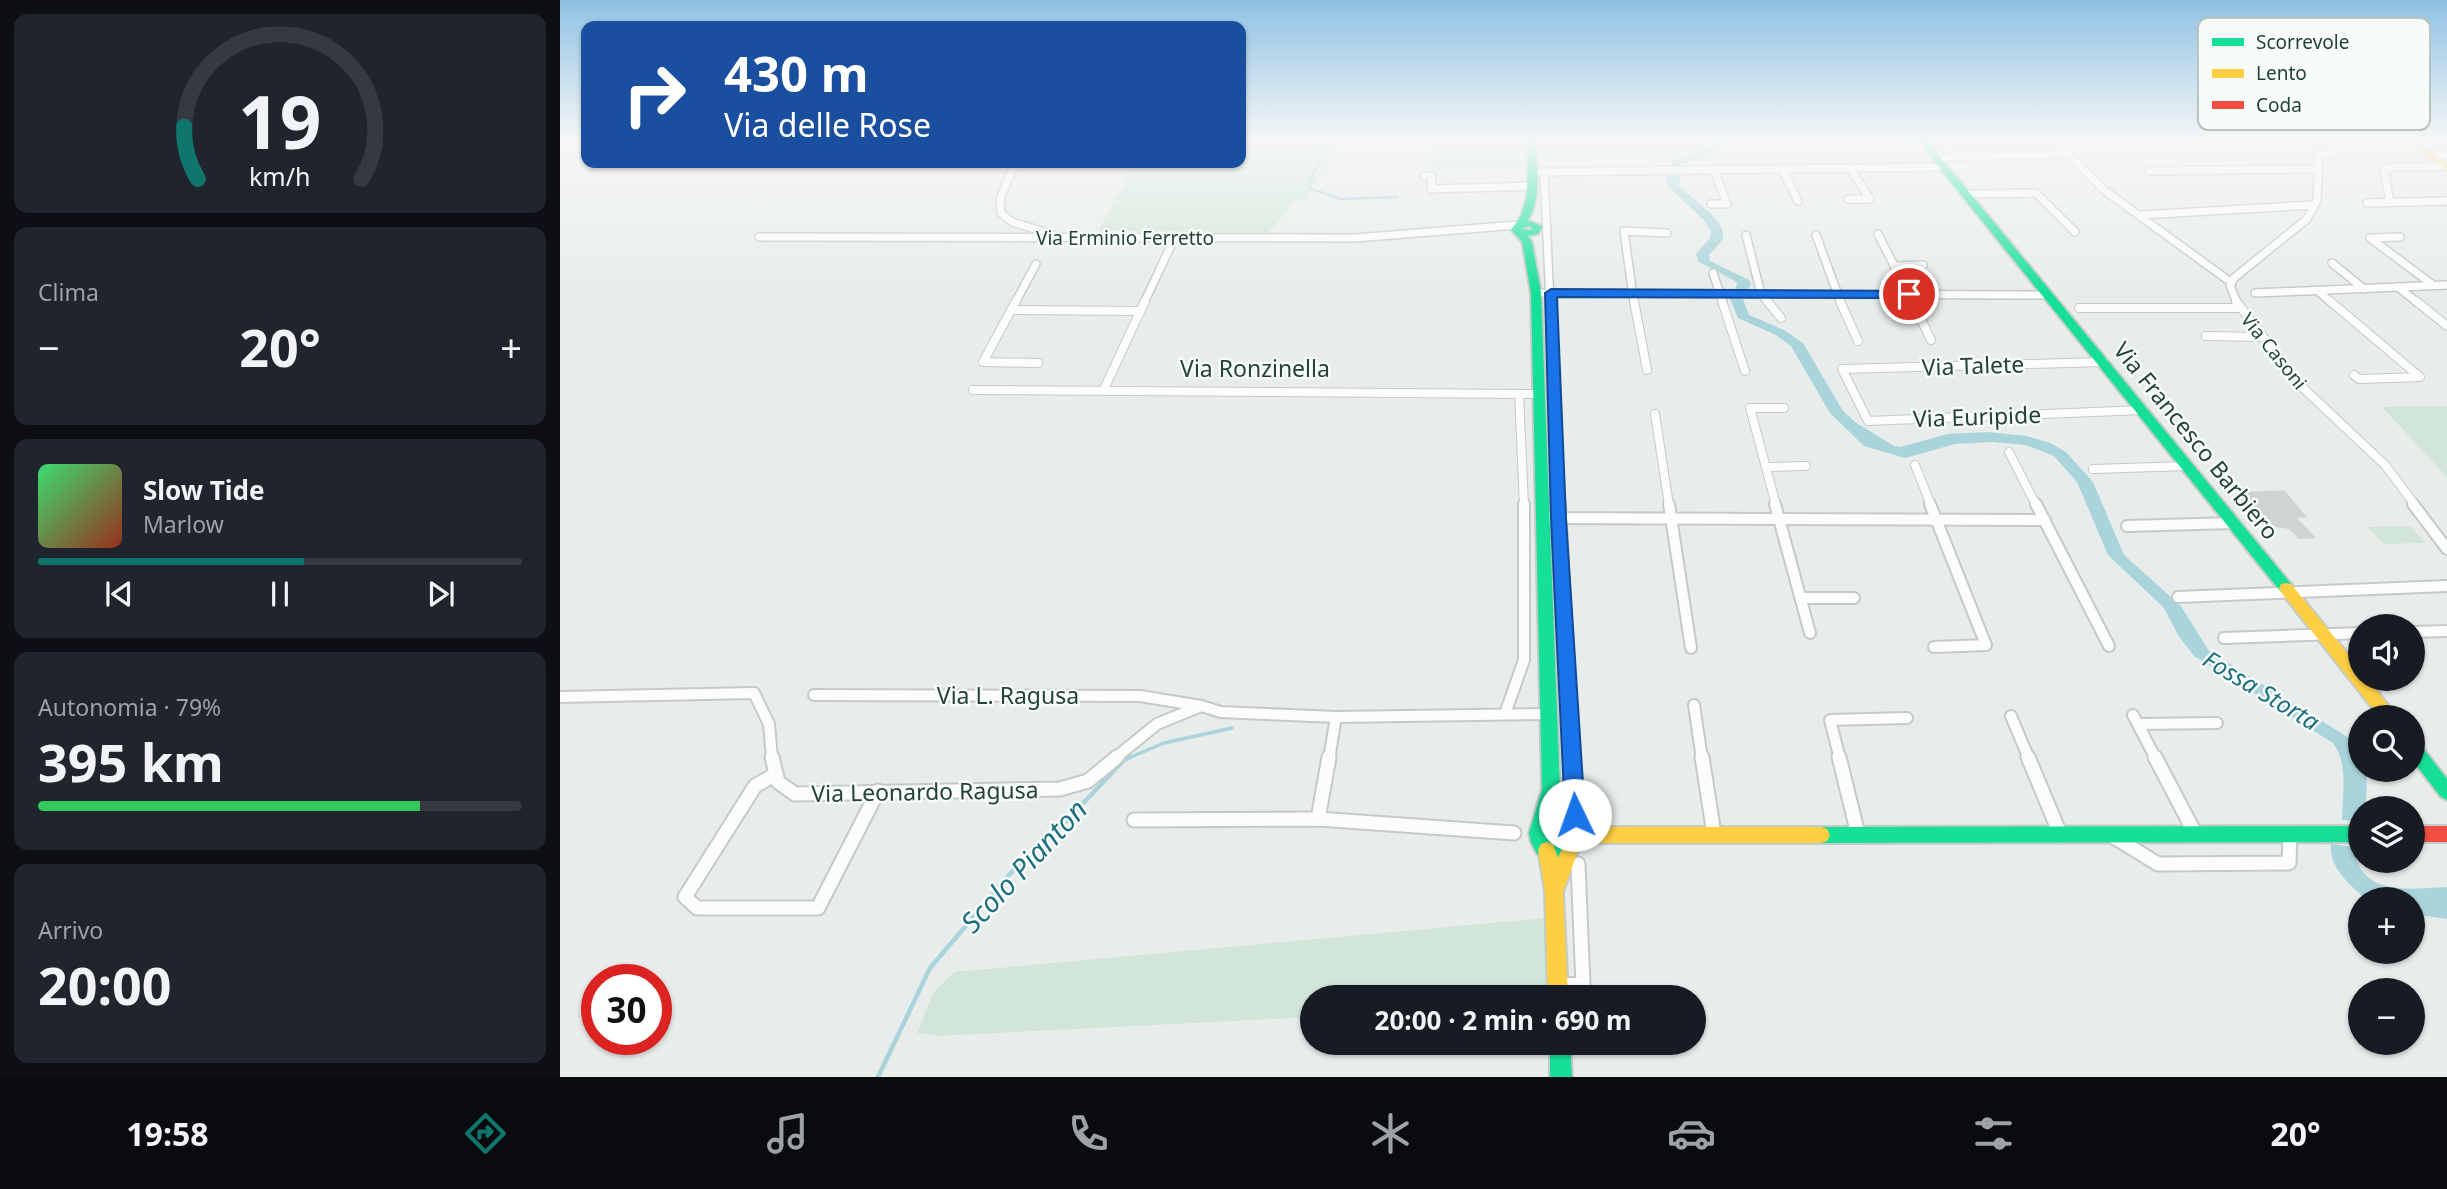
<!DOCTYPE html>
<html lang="it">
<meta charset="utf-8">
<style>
body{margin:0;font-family:"Noto Sans",sans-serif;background:#20242c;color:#f1f3f6;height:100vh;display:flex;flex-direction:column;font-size:26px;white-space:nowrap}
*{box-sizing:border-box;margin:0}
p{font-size:23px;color:#9ea1a6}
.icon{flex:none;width:38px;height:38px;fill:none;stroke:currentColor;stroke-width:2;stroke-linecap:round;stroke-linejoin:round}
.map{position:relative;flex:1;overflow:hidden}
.sheet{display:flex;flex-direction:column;gap:14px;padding:14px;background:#0d0f14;width:560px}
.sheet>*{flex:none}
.guide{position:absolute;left:21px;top:21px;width:665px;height:147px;border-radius:14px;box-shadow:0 2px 5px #0004;background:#1a4fa0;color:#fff;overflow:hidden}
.buttons{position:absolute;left:1788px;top:614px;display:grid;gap:14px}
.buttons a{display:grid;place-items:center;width:77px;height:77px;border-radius:50%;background:#171b24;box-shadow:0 2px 5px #0004;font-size:35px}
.speed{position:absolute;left:21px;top:964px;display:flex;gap:14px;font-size:35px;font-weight:700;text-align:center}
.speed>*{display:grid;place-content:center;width:91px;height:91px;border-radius:50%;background:#171b24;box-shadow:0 2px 5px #0004;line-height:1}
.speed .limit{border:10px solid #d22;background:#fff;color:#111}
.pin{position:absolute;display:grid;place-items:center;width:60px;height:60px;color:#fff;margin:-30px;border:4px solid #fff;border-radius:50%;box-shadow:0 2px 7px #0007}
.me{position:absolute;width:77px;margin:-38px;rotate:357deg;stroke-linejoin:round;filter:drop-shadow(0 0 5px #0008)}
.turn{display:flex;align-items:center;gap:24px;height:147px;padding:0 28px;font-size:32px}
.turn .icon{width:91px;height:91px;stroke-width:2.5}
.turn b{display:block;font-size:49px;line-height:60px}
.big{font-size:52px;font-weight:700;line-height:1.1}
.sheet .card{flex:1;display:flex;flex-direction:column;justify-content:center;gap:10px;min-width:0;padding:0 24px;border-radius:14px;background:#20242c}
.sheet .dial{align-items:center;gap:0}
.dial svg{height:182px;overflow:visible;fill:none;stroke:#363941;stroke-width:7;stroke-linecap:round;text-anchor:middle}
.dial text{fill:#f1f3f6;stroke:none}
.song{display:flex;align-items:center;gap:21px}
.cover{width:84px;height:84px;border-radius:10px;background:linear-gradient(135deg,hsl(140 70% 55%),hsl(10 70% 35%))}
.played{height:7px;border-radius:4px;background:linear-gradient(90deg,#0f766e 55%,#363941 55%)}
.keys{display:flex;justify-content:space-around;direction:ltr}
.heat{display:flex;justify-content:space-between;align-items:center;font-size:38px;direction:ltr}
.charge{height:10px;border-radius:5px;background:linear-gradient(90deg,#34c759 79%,#363941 0)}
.trip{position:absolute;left:740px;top:985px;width:406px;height:70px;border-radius:35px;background:#171b24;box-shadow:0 2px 5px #0004;font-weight:700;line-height:70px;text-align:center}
.tab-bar{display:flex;height:112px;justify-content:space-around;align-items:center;background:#090b0e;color:#9ea1a6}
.tab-bar .icon{width:49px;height:49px}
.tab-bar .current{color:#0f766e}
.tab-bar b{font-size:32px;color:#f1f3f6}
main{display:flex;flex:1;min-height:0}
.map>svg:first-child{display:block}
</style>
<main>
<section class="sheet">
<div class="card dial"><svg viewBox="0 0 100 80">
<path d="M14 69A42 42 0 1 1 86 69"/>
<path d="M14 69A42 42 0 0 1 8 46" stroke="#0f766e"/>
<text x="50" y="56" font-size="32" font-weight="700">19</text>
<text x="50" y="72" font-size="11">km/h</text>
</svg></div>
<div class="card"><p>Clima</p>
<div class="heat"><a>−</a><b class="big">20°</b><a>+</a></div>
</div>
<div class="card">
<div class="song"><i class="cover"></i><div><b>Slow Tide</b><p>Marlow</p></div></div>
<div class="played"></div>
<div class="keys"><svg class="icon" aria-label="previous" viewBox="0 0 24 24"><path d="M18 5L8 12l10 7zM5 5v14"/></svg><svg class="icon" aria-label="pause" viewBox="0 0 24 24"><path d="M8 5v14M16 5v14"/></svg><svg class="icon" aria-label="next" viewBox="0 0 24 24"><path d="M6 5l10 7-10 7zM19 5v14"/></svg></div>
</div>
<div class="card"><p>Autonomia · 79%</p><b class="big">395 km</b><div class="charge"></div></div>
<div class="card"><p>Arrivo</p><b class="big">20:00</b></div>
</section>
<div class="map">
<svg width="1887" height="1077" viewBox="0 0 1887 1077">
<rect width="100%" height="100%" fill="#e8edeb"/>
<g fill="#d1e6d8">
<polygon points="681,141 778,141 766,173 752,186 748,200 735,201 708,233 538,231 575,163 681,163"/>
<path d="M 985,141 L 1146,141 C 1123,166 1022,159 986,160 Z"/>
<polygon points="967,147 968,167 869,171 871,149"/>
<polygon points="1887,406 1887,477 1822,407"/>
<polygon points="1850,526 1866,543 1823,544 1808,527"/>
<polygon points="986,918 986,997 752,998 752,1017 378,1036 357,1033 373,993 394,972"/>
</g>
<g fill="#a9d4db">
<path d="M 1154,141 L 1165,141 L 1156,151 L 1121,165 L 1119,186 C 1129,197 1167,220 1163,237 C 1161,244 1153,250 1149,255 L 1150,261 L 1189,280 L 1191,283 L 1188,292 L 1175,291 L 1177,282 L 1139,262 L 1136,254 L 1150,238 L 1151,231 L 1143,219 L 1108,187 L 1107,174 L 1113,160 L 1143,150 Z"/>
<path d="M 1170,299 L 1183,299 L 1189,315 L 1224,330 L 1243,343 L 1283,411 L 1295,422 L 1334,446 L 1340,447 L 1388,434 L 1427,432 L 1467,436 L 1490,443 L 1506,452 L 1533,482 L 1564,555 L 1621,606 L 1649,651 L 1789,738 L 1801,753 L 1801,770 L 1807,772 L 1806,808 L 1801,808 L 1801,821 L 1782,820 C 1782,795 1789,764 1773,743 L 1634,656 L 1618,635 L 1604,608 L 1548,555 L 1517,482 L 1494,456 L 1466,445 L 1432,442 L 1395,444 L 1345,458 L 1304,446 L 1270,413 L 1231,346 L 1216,335 L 1178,318 Z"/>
<path d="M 1771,844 L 1794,847 C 1799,897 1849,889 1887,887 L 1887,919 L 1853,914 L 1853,900 L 1806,899 C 1791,886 1768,867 1771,844 Z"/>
</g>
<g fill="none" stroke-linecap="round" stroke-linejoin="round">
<path stroke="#a9d4db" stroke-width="2.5" d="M 768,141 C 767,160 750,169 749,188 L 780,199 L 837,197"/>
<polyline stroke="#a9d4db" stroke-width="3.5" points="566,759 604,743 672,728"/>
<polyline stroke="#a9d4db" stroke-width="4.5" points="318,1077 370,968 457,866 497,831 564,760 570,757"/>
</g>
<polygon fill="#cfd4d2" points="1724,490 1747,517 1737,518 1756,538 1739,539 1729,529 1715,527 1707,521 1701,522 1681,499 1687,492"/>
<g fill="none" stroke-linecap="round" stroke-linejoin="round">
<defs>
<g id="street-far3">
<polyline points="1496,141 1544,190 1672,283"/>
<polyline points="1869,156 1887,155"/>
<polyline points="1374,157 1509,154"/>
<polyline points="455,163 440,199 441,213 452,222 491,234"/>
<polyline points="1222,169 1238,201"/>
<polyline points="1589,171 1757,169"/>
<polyline points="980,172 1382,167"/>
<polyline points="984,172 990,303"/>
<polyline points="864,176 872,176 871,189 973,186"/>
<polyline points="1405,194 1476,193 1515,232"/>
<polyline points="1288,199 1310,199 1290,168"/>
<polyline points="1830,202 1824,170 1832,167 1886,166"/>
<polyline points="1807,203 1887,201"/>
<polyline points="1151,204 1167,204 1154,170"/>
<polyline points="1580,215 1754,205"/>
<polyline points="1318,234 1353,303"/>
<polyline points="1186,235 1201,294 1209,303"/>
<polyline points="1256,235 1281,303"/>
<polyline points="199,237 795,238 957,225"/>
<polyline points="1840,237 1810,238 1873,285"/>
<polyline points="1772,263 1804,289"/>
<polyline points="1334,266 1363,265"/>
<polyline points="1153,273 1163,303"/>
<polyline points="1838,287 1858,303"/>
<polyline points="1758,291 1772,303"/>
<polyline points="976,293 1486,295"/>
<polyline points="1695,293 1887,285"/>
<polyline points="455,303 476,264"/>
<polyline points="584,303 614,239"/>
<polyline points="1074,303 1064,231 1107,233"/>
<polyline points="1677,303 1670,285 1674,278 1747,219 1757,200 1759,155 1792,148 1858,149"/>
</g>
<g id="street-far2">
<polyline points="456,301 423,362 478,363"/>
<polyline points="990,301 1000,505"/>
<polyline points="1074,301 1087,370"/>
<polyline points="1162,301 1185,371"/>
<polyline points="1207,301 1221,318"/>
<polyline points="1280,301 1298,341"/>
<polyline points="1352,301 1371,340"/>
<polyline points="1676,301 1740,385 1825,465 1855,505"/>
<polyline points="1770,301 1860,377 1799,379 1794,375"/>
<polyline points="1856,301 1887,326"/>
<polyline points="1519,308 1679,308"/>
<polyline points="451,310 581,311"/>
<polyline points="1646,336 1701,337"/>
<polyline points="1544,362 1282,369 1308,421 1583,410"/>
<polyline points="545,387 585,301"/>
<polyline points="413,390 978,394"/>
<polyline points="959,394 964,505"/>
<polyline points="1095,414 1109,505"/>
<polyline points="1449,452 1476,505"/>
<polyline points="1355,465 1371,505"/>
<polyline points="1207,467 1246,466"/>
<polyline points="1533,469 1628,466"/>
<polyline points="1216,505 1190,408 1224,408"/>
</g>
<g id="street-far1">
<polyline points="1000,504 1012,759"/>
<polyline points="1109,504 1131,648"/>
<polyline points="1215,504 1250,633"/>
<polyline points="1370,504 1426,645 1374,647"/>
<polyline points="1476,504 1549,646"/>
<polyline points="1853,504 1887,549"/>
<polyline points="981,518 1485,520"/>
<polyline points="1567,526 1673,523"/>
<polyline points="1618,597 1887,586"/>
<polyline points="1241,598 1294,598"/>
<polyline points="1853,632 1887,631"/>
<polyline points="1664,638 1801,633"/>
<polyline points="254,695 580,696 641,706"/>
<polyline points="0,697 194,693 209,724 212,759"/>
<polyline points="1134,705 1142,759"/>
<polyline points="945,714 964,660 964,504"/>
<polyline points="1573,715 1596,759"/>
<polyline points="1451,716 1469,759"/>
<polyline points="1579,724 1657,723"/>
<polyline points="554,759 597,724 641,706 661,712 776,717 988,714"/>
<polyline points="769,759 776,717"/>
<polyline points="1280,759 1270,720 1347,718"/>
</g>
<g id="street">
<polyline points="212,757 218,782 235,794 500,789 528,781 557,757"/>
<polyline points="1012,757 1015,815"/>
<polyline points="1142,757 1154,834"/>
<polyline points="1279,757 1298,834"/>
<polyline points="1468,757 1501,836"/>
<polyline points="1595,757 1636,835"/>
<polyline points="214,775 195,786 125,897 137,908 258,908 318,791"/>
<polyline points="758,819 769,757"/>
<polyline points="574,820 758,819 954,833"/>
<polyline points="1552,836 1598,864 1729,863 1730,835"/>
<polyline points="998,984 1023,985 1018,864"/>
</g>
<g id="fast">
<path d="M 968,141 L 976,141 C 977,166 982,198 968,220 L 983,227 L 978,234 L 968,236 L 972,242 L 981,293 L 1000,790 L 995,808 C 1012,810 1022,818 1025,835 L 1017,854 L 997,862 L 977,854 L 971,842 L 969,833 L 982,790 L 971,293 L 962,242 L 951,230 L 961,216 L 967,196 ZM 969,226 L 972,228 L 971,230 L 961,229 ZM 994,825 L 1000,825 L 1006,830 L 1006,840 L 1000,845 L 994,845 L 988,840 L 988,830 Z"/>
<polygon points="1358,141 1367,141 1731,584 1733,588 1731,592 1721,592"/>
<polygon points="1853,741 1859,743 1887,779 1887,800 1881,797 1853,761"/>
<polygon points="1801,826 1801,842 1261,843 1255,841 1252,835 1255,829 1261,827"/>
<polygon points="990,1043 1010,1043 1012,1077 990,1077"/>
</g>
<g id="slow">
<polygon points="1840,141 1850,141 1887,162 1887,169"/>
<polygon points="1726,583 1731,584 1801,670 1801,679 1808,679 1838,718 1820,718 1721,592 1719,588 1721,584"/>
<path d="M 1035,827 L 1261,827 L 1267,829 L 1270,835 L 1267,841 L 1261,843 L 1036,843 L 1018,851 L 1003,892 L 1008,998 L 988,998 L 985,891 L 978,850 L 981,844 L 987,842 L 993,844 L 998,858 C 1005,839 1016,834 1035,827 Z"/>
</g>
<rect id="jam" x="1853" y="826" width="34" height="16"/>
</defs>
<use href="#street-far3" stroke="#c5cac8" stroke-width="10"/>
<use href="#street-far2" stroke="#c5cac8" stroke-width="10"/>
<use href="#street-far1" stroke="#c5cac8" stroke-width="14"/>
<use href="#street" stroke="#c5cac8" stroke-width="17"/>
<use href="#fast" stroke="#c3cbc8" stroke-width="4"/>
<use href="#slow" stroke="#c3cbc8" stroke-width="4"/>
<use href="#jam" stroke="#c3cbc8" stroke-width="4"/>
<use href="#street-far3" stroke="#fcfcfc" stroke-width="7"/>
<use href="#street-far2" stroke="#fcfcfc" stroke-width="8"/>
<use href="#street-far1" stroke="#fcfcfc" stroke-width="10"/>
<use href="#street" stroke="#fcfcfc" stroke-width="13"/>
<use href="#fast" fill="#16e098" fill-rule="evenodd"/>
<use href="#slow" fill="#ffcf43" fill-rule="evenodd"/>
<use href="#jam" fill="#f24e42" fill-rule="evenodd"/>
</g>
<linearGradient id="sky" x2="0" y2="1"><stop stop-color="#8fc1e3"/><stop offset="0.48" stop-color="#f5f7f6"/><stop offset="1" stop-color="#f5f7f6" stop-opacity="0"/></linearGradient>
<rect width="1887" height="292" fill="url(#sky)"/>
<polygon fill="#1a73e8" stroke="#114b97" stroke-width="2" points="991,289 1349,291 1355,294 1349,298 997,297 1006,518 1025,815 1022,822 1015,824 1008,822 1005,815 991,518 985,293"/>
<g text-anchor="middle" stroke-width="5" stroke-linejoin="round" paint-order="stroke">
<g font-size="19" fill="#24423a" stroke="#f7fbf9">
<text x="565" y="245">Via Erminio Ferretto</text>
<text transform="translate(1714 351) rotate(51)" y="7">Via Casoni</text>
</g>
<g font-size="23" fill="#24423a" stroke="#f7fbf9">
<text transform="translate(1413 366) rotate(-2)" y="8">Via Talete</text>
<text x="695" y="377">Via Ronzinella</text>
<text transform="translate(1417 417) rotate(-2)" y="8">Via Euripide</text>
<text transform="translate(1636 441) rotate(51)" y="8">Via Francesco Barbiero</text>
<text x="448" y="704">Via L. Ragusa</text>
<text transform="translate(365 792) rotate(-1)" y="8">Via Leonardo Ragusa</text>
</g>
<g font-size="24" font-style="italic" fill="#1c6f80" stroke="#f7fbf9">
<text transform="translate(1701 691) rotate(31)" y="8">Fossa Storta</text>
</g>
<g font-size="28" font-style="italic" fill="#1c6f80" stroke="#f7fbf9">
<text transform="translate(464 866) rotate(-47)" y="10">Scolo Pianton</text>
</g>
</g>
<rect x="1638" y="18" width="232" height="112" rx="10" fill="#f7fbf9" stroke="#b8c4c0" stroke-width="2"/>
<rect x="1652" y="38" width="32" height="8" fill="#16e098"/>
<rect x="1652" y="69" width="32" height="9" fill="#ffcf43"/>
<rect x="1652" y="101" width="32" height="8" fill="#f24e42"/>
<g font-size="19" fill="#24423a">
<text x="1696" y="49">Scorrevole</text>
<text x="1696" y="80">Lento</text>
<text x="1696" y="112">Coda</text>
</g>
</svg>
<div class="buttons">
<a><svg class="icon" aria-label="sound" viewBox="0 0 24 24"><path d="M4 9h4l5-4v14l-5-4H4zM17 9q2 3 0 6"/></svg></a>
<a><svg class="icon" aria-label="search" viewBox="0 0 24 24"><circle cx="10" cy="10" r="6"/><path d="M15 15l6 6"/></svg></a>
<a><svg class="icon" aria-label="layers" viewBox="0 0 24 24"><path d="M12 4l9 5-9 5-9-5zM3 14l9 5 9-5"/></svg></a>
<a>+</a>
<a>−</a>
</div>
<div class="speed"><div class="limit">30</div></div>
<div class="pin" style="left:1349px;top:294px;background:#d93025"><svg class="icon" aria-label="arrive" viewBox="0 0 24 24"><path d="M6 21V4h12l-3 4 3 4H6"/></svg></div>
<svg class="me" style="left:1015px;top:815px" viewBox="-20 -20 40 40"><circle r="19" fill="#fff"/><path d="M0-13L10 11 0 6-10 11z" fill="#1a73e8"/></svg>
<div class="trip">20:00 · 2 min · 690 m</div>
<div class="guide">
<div class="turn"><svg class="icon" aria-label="right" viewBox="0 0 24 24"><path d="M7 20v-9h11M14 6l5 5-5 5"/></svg><div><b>430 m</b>Via delle Rose</div></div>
</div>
</div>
</main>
<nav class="tab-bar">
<b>19:58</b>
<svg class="icon current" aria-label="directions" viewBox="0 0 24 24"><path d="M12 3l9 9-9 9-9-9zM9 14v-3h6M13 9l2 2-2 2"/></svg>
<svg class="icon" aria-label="music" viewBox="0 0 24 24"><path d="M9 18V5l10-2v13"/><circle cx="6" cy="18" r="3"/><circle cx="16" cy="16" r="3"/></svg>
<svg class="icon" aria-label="phone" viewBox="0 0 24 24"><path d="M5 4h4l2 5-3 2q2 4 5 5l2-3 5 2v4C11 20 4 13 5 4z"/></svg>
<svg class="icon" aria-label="climate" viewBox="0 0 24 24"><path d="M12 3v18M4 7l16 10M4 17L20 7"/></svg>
<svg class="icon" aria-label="car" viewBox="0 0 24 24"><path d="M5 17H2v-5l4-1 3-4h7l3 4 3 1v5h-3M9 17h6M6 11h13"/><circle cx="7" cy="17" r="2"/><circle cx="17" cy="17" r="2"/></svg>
<svg class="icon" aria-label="filters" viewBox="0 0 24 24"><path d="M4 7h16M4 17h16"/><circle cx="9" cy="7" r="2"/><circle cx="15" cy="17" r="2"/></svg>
<b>20°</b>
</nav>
